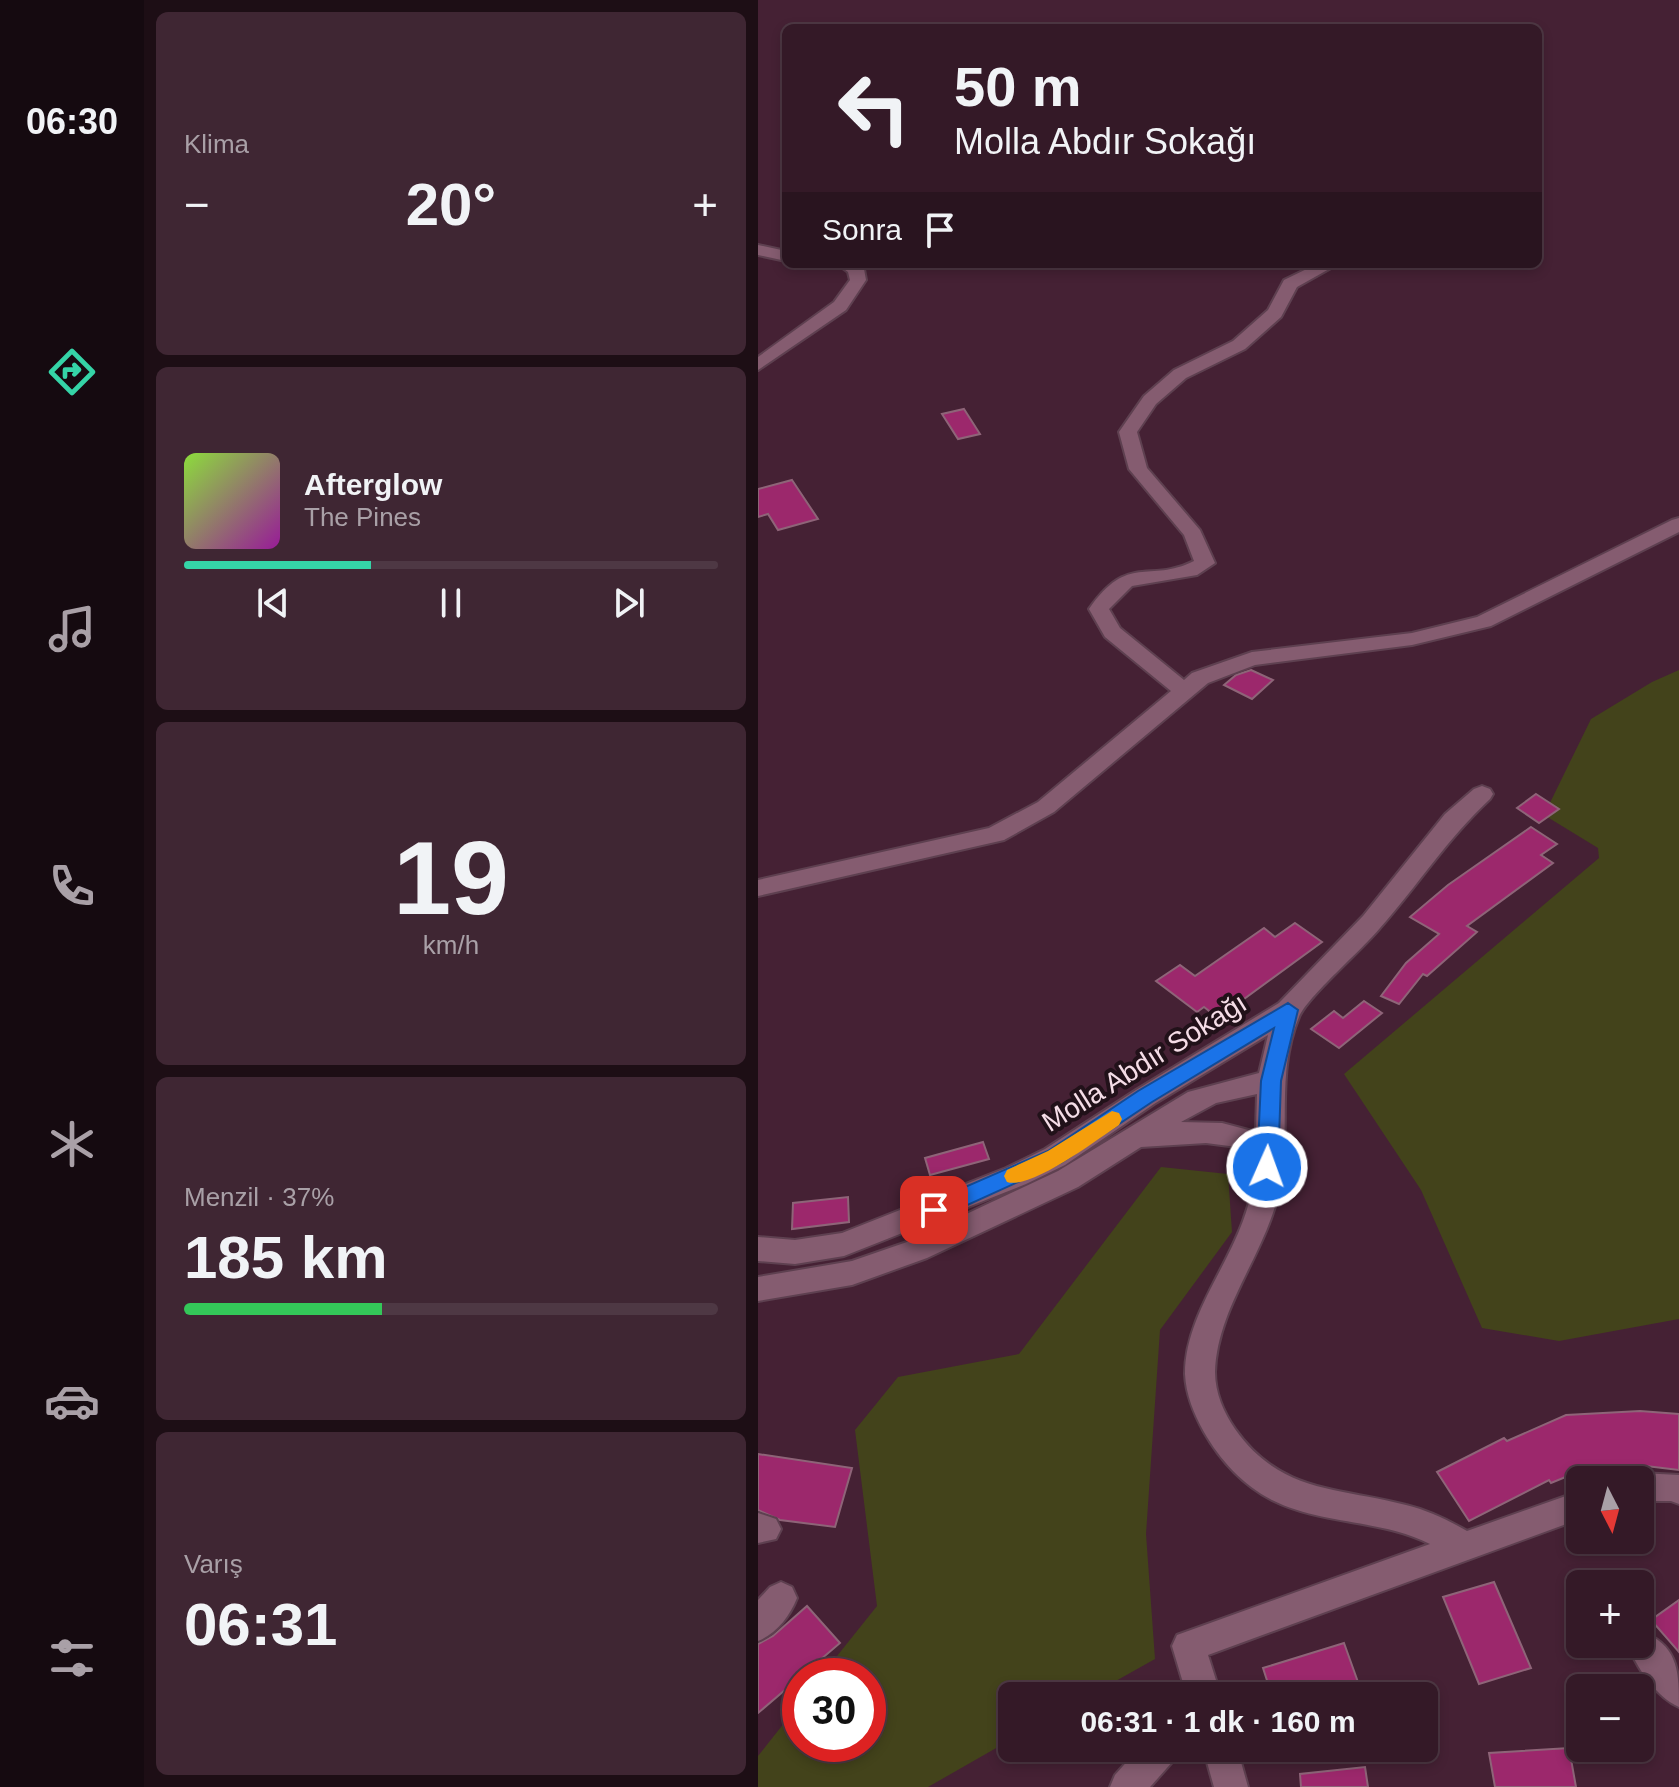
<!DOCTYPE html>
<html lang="tr">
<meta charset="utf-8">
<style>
body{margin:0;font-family:Arial,sans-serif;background:#3f2633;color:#f1f3f6;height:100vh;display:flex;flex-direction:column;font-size:30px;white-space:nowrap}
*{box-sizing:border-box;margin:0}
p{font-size:26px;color:#a9a0a7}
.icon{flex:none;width:44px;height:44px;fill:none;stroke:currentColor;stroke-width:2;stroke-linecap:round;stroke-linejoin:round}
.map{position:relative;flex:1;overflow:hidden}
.side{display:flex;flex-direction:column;gap:12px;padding:12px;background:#1d0e15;width:614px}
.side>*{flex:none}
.top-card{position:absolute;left:24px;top:24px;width:760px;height:244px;border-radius:12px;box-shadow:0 4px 12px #0003,0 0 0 2px #4e3844;background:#341927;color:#f1f3f6;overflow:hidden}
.needle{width:52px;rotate:174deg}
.buttons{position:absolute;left:808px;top:1466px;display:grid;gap:16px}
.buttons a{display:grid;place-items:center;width:88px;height:88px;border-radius:12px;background:#341927;box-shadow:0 4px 12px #0003,0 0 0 2px #4e3844;font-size:40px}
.speed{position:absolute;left:24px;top:1658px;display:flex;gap:16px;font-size:40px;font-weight:700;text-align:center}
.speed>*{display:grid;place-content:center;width:104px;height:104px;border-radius:50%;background:#341927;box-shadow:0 4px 12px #0003,0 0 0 2px #4e3844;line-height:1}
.speed .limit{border:12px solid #d22;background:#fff;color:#111}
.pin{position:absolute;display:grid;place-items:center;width:68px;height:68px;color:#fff;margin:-34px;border-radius:16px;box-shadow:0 4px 12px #0006}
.me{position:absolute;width:88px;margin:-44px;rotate:2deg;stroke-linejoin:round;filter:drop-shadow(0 0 6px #0008)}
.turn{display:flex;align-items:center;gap:28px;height:168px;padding:0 40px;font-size:36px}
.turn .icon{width:104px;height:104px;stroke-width:2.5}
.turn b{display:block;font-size:56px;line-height:68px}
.then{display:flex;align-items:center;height:76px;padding:0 40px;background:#0003;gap:16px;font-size:30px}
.big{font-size:60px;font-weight:700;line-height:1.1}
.side .card{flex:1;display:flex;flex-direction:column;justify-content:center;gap:12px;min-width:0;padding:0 28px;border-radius:12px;background:#3f2633}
.side .dial{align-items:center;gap:0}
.dial b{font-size:104px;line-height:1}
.song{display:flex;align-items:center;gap:24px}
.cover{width:96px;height:96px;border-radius:12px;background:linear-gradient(135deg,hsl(90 70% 55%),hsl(300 70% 35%))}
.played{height:8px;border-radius:4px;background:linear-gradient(90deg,#35d4a7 35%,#4e3844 35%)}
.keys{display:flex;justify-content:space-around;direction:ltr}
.heat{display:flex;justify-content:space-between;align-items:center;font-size:44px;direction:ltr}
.charge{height:12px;border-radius:6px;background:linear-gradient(90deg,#34c759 37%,#4e3844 0)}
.trip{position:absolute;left:240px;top:1682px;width:440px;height:80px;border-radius:12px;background:#341927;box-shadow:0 4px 12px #0003,0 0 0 2px #4e3844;font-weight:700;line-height:80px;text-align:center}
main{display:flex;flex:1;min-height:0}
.tab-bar{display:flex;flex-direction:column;width:144px;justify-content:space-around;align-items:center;background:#150a10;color:#a9a0a7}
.tab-bar .icon{width:56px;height:56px}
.tab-bar .current{color:#35d4a7}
.tab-bar b{font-size:36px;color:#f1f3f6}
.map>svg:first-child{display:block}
</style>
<main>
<nav class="tab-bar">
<b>06:30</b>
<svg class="icon current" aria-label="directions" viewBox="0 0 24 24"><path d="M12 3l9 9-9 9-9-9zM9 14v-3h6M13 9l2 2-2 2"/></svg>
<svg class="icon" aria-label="music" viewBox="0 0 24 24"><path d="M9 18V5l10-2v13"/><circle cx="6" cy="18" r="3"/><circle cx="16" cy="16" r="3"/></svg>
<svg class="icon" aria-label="phone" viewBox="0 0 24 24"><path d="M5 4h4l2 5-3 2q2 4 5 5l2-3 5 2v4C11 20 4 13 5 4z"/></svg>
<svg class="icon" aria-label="climate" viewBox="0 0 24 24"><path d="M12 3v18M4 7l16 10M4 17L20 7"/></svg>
<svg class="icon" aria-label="car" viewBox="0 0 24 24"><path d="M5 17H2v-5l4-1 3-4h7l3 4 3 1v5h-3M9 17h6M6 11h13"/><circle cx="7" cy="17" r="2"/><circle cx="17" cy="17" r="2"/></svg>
<svg class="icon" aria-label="filters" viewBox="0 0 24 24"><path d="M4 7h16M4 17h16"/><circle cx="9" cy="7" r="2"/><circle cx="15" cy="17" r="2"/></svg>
</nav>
<section class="side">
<div class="card"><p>Klima</p>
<div class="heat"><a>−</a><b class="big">20°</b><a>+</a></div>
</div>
<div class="card">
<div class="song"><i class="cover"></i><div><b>Afterglow</b><p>The Pines</p></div></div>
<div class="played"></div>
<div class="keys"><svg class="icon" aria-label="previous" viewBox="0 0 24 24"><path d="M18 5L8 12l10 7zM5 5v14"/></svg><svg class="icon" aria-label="pause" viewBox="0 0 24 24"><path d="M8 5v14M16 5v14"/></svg><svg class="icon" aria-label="next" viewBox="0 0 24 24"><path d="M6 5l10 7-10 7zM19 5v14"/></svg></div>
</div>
<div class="card dial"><b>19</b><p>km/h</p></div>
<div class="card"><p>Menzil · 37%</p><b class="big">185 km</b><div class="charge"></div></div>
<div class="card"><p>Varış</p><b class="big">06:31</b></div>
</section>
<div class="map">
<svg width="921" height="1787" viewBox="0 0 921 1787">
<rect width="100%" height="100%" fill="#452134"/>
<g fill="#43431b">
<polygon points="921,670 921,1319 801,1341 724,1328 663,1190 586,1074 841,858 840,848 786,815 833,719 894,682"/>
<polygon points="403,1167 470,1174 474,1232 402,1330 388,1534 397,1659 331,1696 254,1696 254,1739 170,1787 0,1787 0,1756 42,1703 42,1744 110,1744 110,1676 63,1676 119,1606 97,1430 140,1377 261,1354"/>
</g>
<g fill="#9c286c" stroke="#8e6478" stroke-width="2">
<polygon points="206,409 222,434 200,439 184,414"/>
<polygon points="34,480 60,519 20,530 10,514 0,517 0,489"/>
<polygon points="493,670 515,680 494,699 466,685 478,675"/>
<polygon points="778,794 801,809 781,823 759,808"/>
<polygon points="773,827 799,844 783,855 795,863 709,926 719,932 669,976 665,974 641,1004 623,996 648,963 681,934 652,917 690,885"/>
<polygon points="537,923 564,942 460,1018 446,1007 439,1012 398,981 422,965 437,976 506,928 517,937"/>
<polygon points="606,1001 624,1013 581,1048 553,1029 576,1011 585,1018"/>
<polygon points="225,1142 231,1159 172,1175 167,1158"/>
<polygon points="90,1197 91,1222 34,1229 35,1203"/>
<polygon points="882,1411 921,1414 921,1470 888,1466 827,1469 793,1483 791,1480 711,1521 679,1472 746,1438 749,1441 808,1415"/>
<polygon points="0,1454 94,1468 77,1527 22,1520 0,1510"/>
<polygon points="736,1582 773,1668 721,1684 685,1597"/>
<polygon points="921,1600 921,1652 893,1620"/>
<polygon points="49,1606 82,1643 0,1713 0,1644 15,1636"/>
<polygon points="586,1643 605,1696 514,1696 505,1668"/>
<polygon points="811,1748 818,1787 737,1787 731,1753"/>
<polygon points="607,1767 610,1787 543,1787 542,1774"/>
</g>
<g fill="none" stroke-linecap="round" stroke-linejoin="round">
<defs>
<g id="minor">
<polygon points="0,245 28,251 28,261 0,255"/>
<polygon points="79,264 101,264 106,269 108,280 88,310 0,370 0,357 76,302 92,280 90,272"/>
<path d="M 559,264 L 580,264 L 539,287 L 523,317 L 487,349 L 428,378 L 398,404 L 379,432 L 389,468 L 442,530 L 457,563 L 439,575 L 374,586 L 351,609 L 362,628 L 426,680 L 434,673 L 494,652 L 654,633 L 719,617 L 914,520 L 921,518 L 921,532 L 733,626 L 654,645 L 497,665 L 450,683 L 296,812 L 246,840 L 0,896 L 0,880 L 231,828 L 280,802 L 413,691 L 347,637 L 331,609 C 371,552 390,584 436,561 L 426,535 L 371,469 L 361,432 L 386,396 L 416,370 L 475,341 L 510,310 L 526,280 Z"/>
<path d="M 724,786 L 732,789 L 735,794 L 732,799 C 690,838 660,885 622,928 C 605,949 549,997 541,1017 C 517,1074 534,1133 521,1191 C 508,1253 459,1307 457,1372 C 457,1393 466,1413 477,1429 C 523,1494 580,1487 648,1505 C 669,1510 690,1520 709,1531 L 822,1491 L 822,1519 L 450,1655 L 463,1696 L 429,1696 L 414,1646 L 419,1635 L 672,1544 C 623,1519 564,1525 514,1500 C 485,1485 462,1460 446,1432 C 436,1414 428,1395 427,1374 C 427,1319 467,1271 485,1221 C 493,1200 497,1178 497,1155 L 479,1147 L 448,1143 L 383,1147 L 320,1187 L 169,1258 L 94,1285 L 0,1301 L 0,1277 L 94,1261 L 149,1242 L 300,1171 L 430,1092 L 501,1073 L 510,1035 L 396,1104 L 307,1165 L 268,1184 L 86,1256 L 37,1264 L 0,1261 L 0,1237 L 37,1240 L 84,1233 L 248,1168 L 287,1149 L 378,1090 L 521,1003 L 605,916 L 687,814 L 716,789 ZM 499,1094 L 498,1132 L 464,1123 L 423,1122 L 458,1103 Z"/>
<polygon points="882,1473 921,1475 921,1504 913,1501 882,1501 882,1480 870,1480"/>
<polygon points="0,1513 18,1519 23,1529 18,1539 0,1543"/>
<path d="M 23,1582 L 34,1587 L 39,1598 C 32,1616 18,1634 0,1641 L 0,1600 L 12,1587 Z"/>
<path d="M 889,1634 C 921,1648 921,1675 921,1707 C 900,1698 881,1671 872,1650 L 875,1644 L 882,1644 L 882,1637 Z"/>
<polygon points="381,1748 421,1748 416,1760 392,1787 352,1787 357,1775"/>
<polygon points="445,1748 479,1748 490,1787 456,1787"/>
</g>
</defs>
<use href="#minor" stroke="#5e4050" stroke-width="4"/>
<use href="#minor" fill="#855c70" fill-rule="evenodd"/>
</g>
<polygon fill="#1a73e8" stroke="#114b97" stroke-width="2" points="530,1003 540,1010 523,1081 520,1167 517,1173 509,1176 502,1173 499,1167 503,1081 516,1028 394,1102 304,1162 183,1217 176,1219 168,1217 165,1210 168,1204 290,1151 380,1091"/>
<path fill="#f59e0b" d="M 354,1111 L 361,1113 L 364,1119 L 361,1125 C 340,1139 273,1190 249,1182 L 246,1176 L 249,1170 L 290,1151 Z"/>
<g text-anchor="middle" stroke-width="8" stroke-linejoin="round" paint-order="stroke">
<g font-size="28" fill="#f5dde7" stroke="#211119">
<text transform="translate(386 1062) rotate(-32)" y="10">Molla Abdır Sokağı</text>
</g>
</g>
</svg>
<div class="buttons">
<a><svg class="needle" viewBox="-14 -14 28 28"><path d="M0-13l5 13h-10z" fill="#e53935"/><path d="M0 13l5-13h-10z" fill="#a9a0a7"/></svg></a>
<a>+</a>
<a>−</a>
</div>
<div class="speed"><div class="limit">30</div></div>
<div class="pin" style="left:176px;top:1210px;background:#d93025"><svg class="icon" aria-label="arrive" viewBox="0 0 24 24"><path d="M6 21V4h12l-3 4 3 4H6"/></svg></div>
<svg class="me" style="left:509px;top:1167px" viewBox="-20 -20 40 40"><circle r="17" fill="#1a73e8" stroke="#fff" stroke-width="3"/><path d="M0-11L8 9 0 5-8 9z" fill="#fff"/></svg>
<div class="trip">06:31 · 1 dk · 160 m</div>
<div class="top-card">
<div class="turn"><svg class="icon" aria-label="left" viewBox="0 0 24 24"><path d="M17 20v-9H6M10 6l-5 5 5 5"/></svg><div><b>50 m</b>Molla Abdır Sokağı</div></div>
<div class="then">Sonra<svg class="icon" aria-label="arrive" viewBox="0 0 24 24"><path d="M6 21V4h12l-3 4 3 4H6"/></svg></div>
</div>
</div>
</main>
